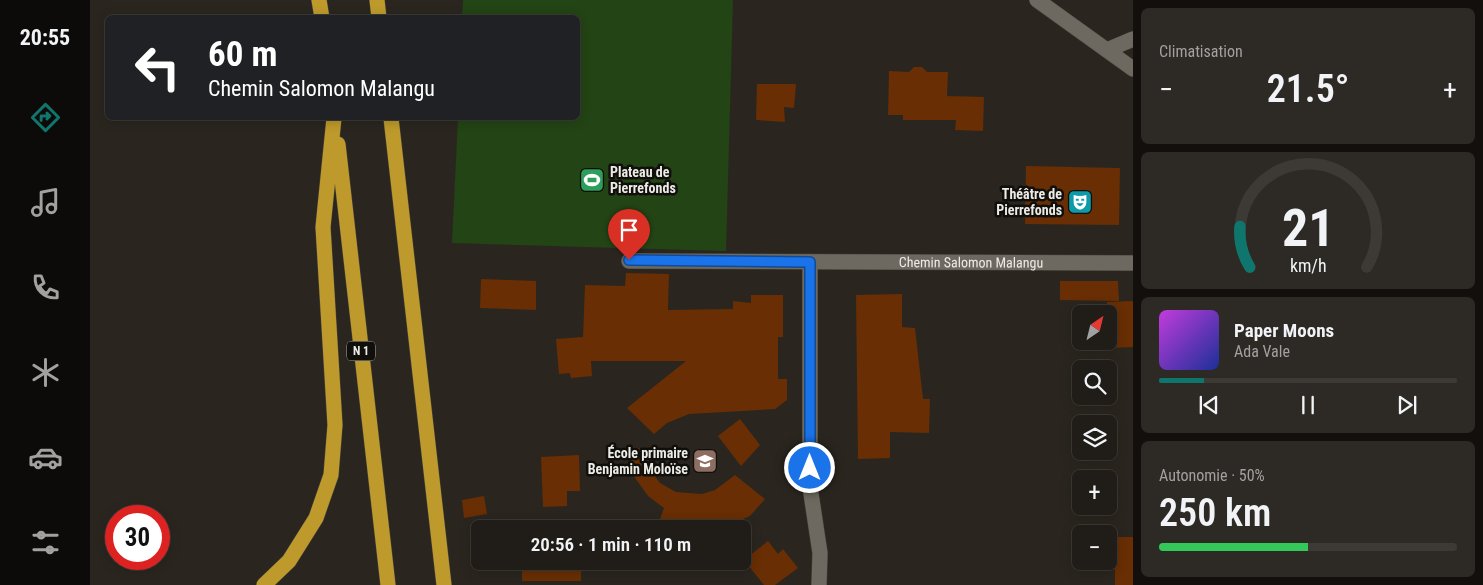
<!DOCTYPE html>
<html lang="fr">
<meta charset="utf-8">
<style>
body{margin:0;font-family:"Roboto Condensed",sans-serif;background:#2d2924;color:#f1f3f6;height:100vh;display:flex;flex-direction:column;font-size:19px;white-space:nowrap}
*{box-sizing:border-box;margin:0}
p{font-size:16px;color:#a2a1a1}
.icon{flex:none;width:28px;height:28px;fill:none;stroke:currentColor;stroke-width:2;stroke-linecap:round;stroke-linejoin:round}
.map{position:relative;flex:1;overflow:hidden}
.drawer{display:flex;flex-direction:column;gap:8px;padding:8px;background:#120f0d;width:350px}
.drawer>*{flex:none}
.top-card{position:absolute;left:15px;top:15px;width:475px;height:105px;border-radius:8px;box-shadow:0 2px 12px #0003,0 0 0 1px #3d3a36;background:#202124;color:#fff;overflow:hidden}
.needle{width:32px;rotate:35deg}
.tools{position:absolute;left:982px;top:305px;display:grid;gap:10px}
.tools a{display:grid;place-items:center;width:45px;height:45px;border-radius:8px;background:#201c17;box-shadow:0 2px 12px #0003,0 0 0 1px #3d3a36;font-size:25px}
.speed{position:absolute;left:15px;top:505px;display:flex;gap:10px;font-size:25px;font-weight:700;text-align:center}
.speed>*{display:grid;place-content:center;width:65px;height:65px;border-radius:50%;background:#201c17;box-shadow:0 2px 12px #0003,0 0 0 1px #3d3a36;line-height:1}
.speed .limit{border:8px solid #d22;background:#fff;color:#111}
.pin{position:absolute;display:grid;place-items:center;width:42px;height:42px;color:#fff;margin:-51px -21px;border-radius:50% 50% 50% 0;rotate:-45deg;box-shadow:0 0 5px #0007}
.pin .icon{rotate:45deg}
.me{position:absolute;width:55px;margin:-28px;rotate:0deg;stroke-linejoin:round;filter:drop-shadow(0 0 4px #0008)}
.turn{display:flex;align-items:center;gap:18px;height:105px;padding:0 20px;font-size:22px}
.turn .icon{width:65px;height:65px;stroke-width:2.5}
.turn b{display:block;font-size:35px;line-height:42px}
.big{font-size:38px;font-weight:600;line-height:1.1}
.drawer .card{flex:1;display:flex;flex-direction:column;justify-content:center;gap:8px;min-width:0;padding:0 18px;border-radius:8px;background:#2d2924}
.drawer .dial{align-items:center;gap:0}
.dial svg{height:130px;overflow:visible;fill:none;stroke:#3d3a36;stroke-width:7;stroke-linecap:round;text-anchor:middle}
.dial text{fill:#f1f3f6;stroke:none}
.song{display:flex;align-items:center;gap:15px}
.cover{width:60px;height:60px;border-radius:8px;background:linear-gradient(135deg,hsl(290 70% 55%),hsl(230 70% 35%))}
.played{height:5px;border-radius:2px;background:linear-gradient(90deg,#0f766e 15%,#3d3a36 15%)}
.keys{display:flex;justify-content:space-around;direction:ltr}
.heat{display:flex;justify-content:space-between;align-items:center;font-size:28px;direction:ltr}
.charge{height:8px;border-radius:4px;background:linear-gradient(90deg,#34c759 50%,#3d3a36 0)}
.trip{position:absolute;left:381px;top:520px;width:280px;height:50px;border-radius:8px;background:#201c17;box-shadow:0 2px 12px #0003,0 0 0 1px #3d3a36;font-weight:600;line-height:50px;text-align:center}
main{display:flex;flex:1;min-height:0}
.tabs{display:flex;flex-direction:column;width:90px;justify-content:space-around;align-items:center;background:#0d0b09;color:#a2a1a1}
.tabs .icon{width:35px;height:35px}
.tabs .selected{color:#0f766e}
.tabs b{font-size:22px;color:#f1f3f6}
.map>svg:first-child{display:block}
</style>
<main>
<nav class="tabs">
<b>20:55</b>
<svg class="icon selected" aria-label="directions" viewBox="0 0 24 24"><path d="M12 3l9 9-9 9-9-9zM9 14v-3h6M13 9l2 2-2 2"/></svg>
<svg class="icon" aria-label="music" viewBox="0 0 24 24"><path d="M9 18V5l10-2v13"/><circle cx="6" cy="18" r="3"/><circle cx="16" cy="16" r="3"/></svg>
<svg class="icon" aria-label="phone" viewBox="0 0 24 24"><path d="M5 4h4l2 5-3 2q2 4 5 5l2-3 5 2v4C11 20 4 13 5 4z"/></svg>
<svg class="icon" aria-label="climate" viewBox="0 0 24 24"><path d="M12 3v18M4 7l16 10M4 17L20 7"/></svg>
<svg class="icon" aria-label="car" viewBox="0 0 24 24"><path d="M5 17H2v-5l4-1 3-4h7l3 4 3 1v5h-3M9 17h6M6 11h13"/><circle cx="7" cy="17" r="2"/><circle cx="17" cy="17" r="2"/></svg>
<svg class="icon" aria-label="filters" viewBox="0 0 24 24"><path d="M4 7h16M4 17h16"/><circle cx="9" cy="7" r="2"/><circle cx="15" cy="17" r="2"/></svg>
</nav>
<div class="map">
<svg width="1043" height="585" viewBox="0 0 1043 585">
<rect width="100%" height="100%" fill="#2a261f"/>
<polygon fill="#234415" points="373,0 643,0 636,251 362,243 368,118 488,118 488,18 372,17"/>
<g fill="#692e03">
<polygon points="824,67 832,67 837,72 858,72 857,96 894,97 893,131 865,130 866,120 813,120 813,115 798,115 799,71 819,72"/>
<polygon points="667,84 706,84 704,108 694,107 695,122 666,120"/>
<polygon points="936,166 1030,168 1029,225 935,224"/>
<polygon points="536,273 579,274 578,310 643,309 643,301 661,303 661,295 693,295 693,337 688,337 688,379 697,379 697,400 685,409 599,414 577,423 564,434 537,408 596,361 501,361 502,376 481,378 480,373 469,374 466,339 493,337 495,285 535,286"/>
<polygon points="391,279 446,281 446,310 390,308"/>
<polygon points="970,281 1028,281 1029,301 970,300"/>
<polygon points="812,294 812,327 825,328 833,399 840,399 839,433 800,432 800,458 768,459 766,295"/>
<polygon points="1043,301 1043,347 1018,348 1017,302"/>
<polygon points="650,419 670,445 651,466 628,436"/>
<polygon points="539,446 557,450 559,465 564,475 570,483 586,492 612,494 625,490 645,475 675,499 660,516 630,529 580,529 568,525 574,508 558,496 543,475"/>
<polygon points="489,455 490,491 477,491 477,506 453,507 451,457"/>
<polygon points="394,496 397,514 374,518 372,500"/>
<rect x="1025" y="537" width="18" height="48"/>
<polygon points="678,541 688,554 693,549 708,568 685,585 674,585 654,560"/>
<rect x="432" y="561" width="59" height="20"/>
</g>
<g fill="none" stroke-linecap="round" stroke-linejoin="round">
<defs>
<g id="street">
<polyline points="947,0 1043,69"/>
<polyline points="1017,50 1043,39"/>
<path id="s1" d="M 539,261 L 1043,263"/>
<polyline points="720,262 720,487 730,553 729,585"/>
</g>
<g id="highway">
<polyline points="229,0 232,18"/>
<polyline points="287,0 289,18"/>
<polyline points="301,118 354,585"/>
<polyline points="248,144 298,585"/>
<polyline points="174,585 199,561 226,518 241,475 245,425 233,227 244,118"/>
</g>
</defs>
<use href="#street" stroke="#47443e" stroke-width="16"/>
<use href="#highway" stroke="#47443e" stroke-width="16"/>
<use href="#street" stroke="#6d6960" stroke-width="15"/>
<use href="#highway" stroke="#bd9a2b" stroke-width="15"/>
</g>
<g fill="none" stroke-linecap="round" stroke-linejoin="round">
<defs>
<polyline id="route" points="539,260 720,262 720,468"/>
</defs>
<use href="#route" stroke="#114b97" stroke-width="12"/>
<use href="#route" stroke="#1a73e8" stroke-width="9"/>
</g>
<defs>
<symbol id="stadium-square" viewBox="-11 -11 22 22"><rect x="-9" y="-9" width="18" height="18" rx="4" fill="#2e9e5b" stroke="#110f0c"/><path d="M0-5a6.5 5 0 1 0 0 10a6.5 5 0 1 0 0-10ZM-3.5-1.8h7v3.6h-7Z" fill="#fff"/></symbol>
<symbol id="theatre-square" viewBox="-11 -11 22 22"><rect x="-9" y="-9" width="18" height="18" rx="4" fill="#0f9aa8" stroke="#110f0c"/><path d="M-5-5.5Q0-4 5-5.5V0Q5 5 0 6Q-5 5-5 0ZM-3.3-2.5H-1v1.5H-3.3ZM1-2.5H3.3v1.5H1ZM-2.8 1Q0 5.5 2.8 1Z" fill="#fff"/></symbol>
<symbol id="school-square" viewBox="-11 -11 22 22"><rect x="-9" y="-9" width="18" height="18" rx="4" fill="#8d6e63" stroke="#110f0c"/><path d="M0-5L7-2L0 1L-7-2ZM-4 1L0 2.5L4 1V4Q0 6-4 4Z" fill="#fff"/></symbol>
</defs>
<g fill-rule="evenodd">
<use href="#stadium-square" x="488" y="166" width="28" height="28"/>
<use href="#theatre-square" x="976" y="188" width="28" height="28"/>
<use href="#school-square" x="601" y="447" width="28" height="28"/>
</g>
<g text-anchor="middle" stroke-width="5" stroke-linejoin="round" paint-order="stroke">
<rect fill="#110f0c" stroke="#aba9a5" stroke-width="1" x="257" y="341.5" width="28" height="19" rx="4"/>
<g font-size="12" font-weight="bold" fill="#edebe6">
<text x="271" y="355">N 1</text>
</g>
<g font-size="14" font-weight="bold" fill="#edebe6" stroke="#110f0c" text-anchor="end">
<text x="520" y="177" text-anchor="start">Plateau de<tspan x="520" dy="16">Pierrefonds</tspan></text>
<text x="972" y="199">Théâtre de<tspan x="972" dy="16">Pierrefonds</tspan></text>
<text x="598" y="458">École primaire<tspan x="598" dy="16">Benjamin Moloïse</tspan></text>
</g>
<g font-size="14" fill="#edebe6" stroke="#110f0c">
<text dy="5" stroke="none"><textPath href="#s1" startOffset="342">Chemin Salomon Malangu</textPath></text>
</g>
</g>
</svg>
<div class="tools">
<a><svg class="needle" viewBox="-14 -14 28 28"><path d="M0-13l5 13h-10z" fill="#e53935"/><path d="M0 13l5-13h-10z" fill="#a2a1a1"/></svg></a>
<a><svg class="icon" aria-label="search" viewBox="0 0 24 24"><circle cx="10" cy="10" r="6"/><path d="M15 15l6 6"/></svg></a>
<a><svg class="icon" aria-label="layers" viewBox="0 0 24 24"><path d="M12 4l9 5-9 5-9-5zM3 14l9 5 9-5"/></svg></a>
<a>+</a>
<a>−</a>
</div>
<div class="speed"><div class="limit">30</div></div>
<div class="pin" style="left:539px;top:260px;background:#d93025"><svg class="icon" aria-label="arrive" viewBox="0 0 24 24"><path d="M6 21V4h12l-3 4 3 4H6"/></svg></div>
<svg class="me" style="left:720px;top:468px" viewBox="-20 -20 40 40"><circle r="17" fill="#1a73e8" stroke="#fff" stroke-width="3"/><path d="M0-11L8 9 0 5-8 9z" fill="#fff"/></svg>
<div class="trip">20:56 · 1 min · 110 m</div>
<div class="top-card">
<div class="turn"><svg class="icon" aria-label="left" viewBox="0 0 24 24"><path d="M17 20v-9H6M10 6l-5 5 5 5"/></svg><div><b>60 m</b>Chemin Salomon Malangu</div></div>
</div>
</div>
<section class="drawer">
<div class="card"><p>Climatisation</p>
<div class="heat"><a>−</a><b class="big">21.5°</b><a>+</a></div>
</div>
<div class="card dial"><svg viewBox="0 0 100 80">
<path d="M14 69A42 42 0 1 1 86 69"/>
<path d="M14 69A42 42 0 0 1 8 44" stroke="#0f766e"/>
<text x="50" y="56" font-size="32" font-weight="700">21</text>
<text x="50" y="72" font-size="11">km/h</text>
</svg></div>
<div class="card">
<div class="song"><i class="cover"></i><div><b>Paper Moons</b><p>Ada Vale</p></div></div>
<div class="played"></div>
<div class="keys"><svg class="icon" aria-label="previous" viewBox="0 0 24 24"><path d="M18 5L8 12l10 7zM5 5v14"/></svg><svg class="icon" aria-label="pause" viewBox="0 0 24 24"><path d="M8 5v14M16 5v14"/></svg><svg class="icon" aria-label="next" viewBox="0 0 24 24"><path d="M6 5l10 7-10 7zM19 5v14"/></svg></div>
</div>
<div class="card"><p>Autonomie · 50%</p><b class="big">250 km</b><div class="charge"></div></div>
</section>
</main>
